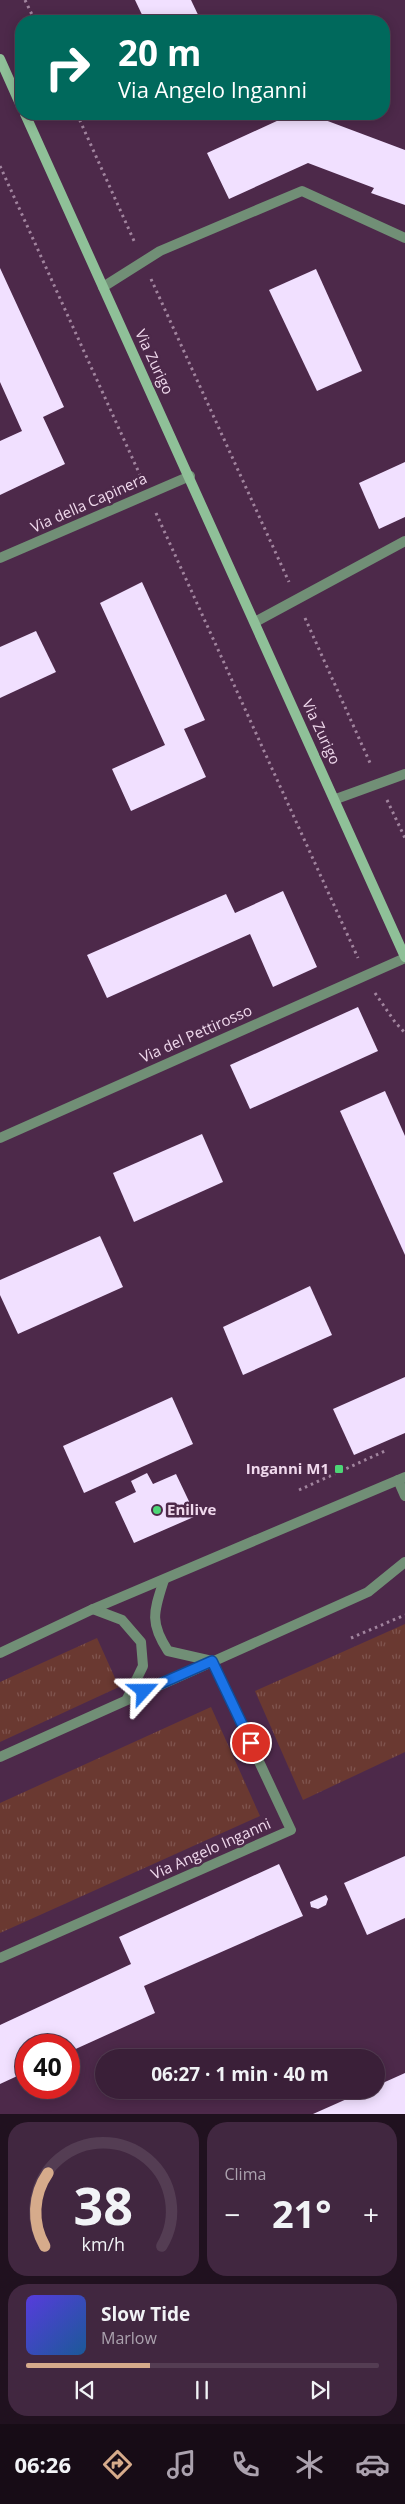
<!DOCTYPE html>
<html lang="it">
<meta charset="utf-8">
<style>
body{margin:0;font-family:"Open Sans",sans-serif;background:#412740;color:#f1f3f6;height:100vh;display:flex;flex-direction:column;font-size:19px;white-space:nowrap}
*{box-sizing:border-box;margin:0}
p{font-size:16px;color:#aba2ae}
.icon{flex:none;width:28px;height:28px;fill:none;stroke:currentColor;stroke-width:2;stroke-linecap:round;stroke-linejoin:round}
.map{position:relative;height:2114px;overflow:hidden}
.details{display:flex;flex-direction:column;gap:8px;padding:8px;background:#20111f;flex:1}
.details>*{flex:none}
.hud{position:absolute;left:15px;top:15px;width:375px;height:105px;border-radius:20px;box-shadow:0 2px 12px #0003,0 0 0 1px #543d53;background:#00695c;color:#fff;overflow:hidden}
.speed{position:absolute;left:15px;top:2034px;display:flex;gap:10px;font-size:25px;font-weight:700;text-align:center}
.speed>*{display:grid;place-content:center;width:65px;height:65px;border-radius:50%;background:#3a1f38;box-shadow:0 2px 12px #0003,0 0 0 1px #543d53;line-height:1}
.speed .limit{border:8px solid #d22;background:#fff;color:#111}
.pin{position:absolute;display:grid;place-items:center;width:42px;height:42px;color:#fff;margin:-21px;border:2px solid #fff;border-radius:50%;box-shadow:0 1px 5px #0007}
.me{position:absolute;width:55px;margin:-28px;rotate:66deg;stroke-linejoin:round;filter:drop-shadow(0 0 4px #0008)}
.turn{display:flex;align-items:center;gap:18px;height:105px;padding:0 20px;font-size:22px}
.turn .icon{width:65px;height:65px;stroke-width:2.5}
.turn b{display:block;font-size:35px;line-height:42px}
.big{font-size:38px;font-weight:700;line-height:1.1}
.details .tile{flex:1;display:flex;flex-direction:column;justify-content:center;gap:8px;min-width:0;padding:0 18px;border-radius:20px;background:#412740}
.details .dial{align-items:center;gap:0}
.dial svg{height:130px;overflow:visible;fill:none;stroke:#543d53;stroke-width:7;stroke-linecap:round;text-anchor:middle}
.dial text{fill:#f1f3f6;stroke:none}
.song{display:flex;align-items:center;gap:15px}
.cover{width:60px;height:60px;border-radius:8px;background:linear-gradient(135deg,hsl(250 70% 55%),hsl(210 70% 35%))}
.played{height:5px;border-radius:2px;background:linear-gradient(90deg,#d6ab8b 35%,#543d53 35%)}
.keys{display:flex;justify-content:space-around;direction:ltr}
.heat{display:flex;justify-content:space-between;align-items:center;font-size:28px;direction:ltr}
.details .tiles{flex:1;display:grid;gap:8px;grid-template-columns:1fr 1fr}
.tile:last-child{grid-column:span 2}
.trip{position:absolute;left:95px;top:2049px;width:290px;height:50px;border-radius:25px;background:#3a1f38;box-shadow:0 2px 12px #0003,0 0 0 1px #543d53;font-weight:700;line-height:50px;text-align:center}
.tab-bar{display:flex;height:80px;justify-content:space-around;align-items:center;background:#170c16;color:#aba2ae}
.tab-bar .icon{width:35px;height:35px}
.tab-bar .on{color:#d6ab8b}
.tab-bar b{font-size:22px;color:#f1f3f6}
.map>svg:first-child{display:block}
</style>
<div class="map">
<svg width="405" height="2114" viewBox="0 0 405 2114">
<defs>
<pattern id="grass-tufts" width="24" height="20" patternUnits="userSpaceOnUse" patternTransform="scale(1.25)"><rect width="24" height="20" fill="#6a3931"/><path d="M3 7l-1-3M5 7V3M7 7l1-3M15 17l-1-3M17 17v-4M19 17l1-3" fill="none" stroke="#80554f"/></pattern>
</defs>
<rect width="100%" height="100%" fill="#4d294a"/>
<g fill="url(#grass-tufts)">
<polygon points="405,1624 405,1752 303,1800 255,1691"/>
<polygon points="97,1638 119,1687 0,1742 0,1682"/>
<polygon points="211,1707 260,1816 0,1933 0,1803"/>
</g>
<g fill="#f1e0ff">
<polygon points="135,0 191,0 201,21 145,21"/>
<polygon points="292,114 309,114 405,150 405,205 371,193 374,188 308,163 229,199 207,153"/>
<polygon points="0,268 64,407 43,417 65,464 0,495 0,441 22,431 0,382"/>
<polygon points="316,269 362,371 317,391 269,290"/>
<polygon points="405,462 405,517 379,529 359,483"/>
<polygon points="142,582 205,720 184,729 206,777 131,811 112,769 165,745 100,603"/>
<polygon points="36,631 56,672 0,698 0,647"/>
<polygon points="283,891 317,967 273,987 250,934 107,998 87,955 226,894 235,913"/>
<polygon points="358,1007 378,1051 250,1109 230,1065"/>
<polygon points="385,1091 405,1136 405,1255 340,1111"/>
<polygon points="202,1134 223,1182 134,1222 113,1173"/>
<polygon points="100,1236 123,1287 18,1334 0,1295 0,1280"/>
<polygon points="310,1286 332,1335 243,1375 223,1327"/>
<polygon points="405,1377 405,1433 354,1455 333,1409"/>
<polygon points="172,1397 193,1444 84,1493 63,1446"/>
<polygon points="147,1473 153,1484 176,1474 196,1516 134,1543 115,1502 136,1492 131,1481"/>
<polygon points="405,1856 405,1918 367,1935 344,1883"/>
<polygon points="279,1864 303,1916 144,1986 155,2013 69,2052 69,2045 26,2045 26,2072 0,2084 0,2025 131,1964 119,1937"/>
<polygon points="326,1895 328,1899 326,1905 318,1909 311,1907 310,1902"/>
<polygon points="405,2073 405,2114 313,2114 367,2090 376,2090 376,2086"/>
</g>
<g fill="none" stroke-linecap="round" stroke-linejoin="round">
<g stroke="#a1849e" stroke-width="3" stroke-dasharray="2.5 4" stroke-linecap="butt">
<polyline points="25,0 35,21"/>
<polyline points="77,114 135,243"/>
<polyline points="0,166 140,475"/>
<polyline points="151,279 289,582"/>
<polyline points="156,513 358,958"/>
<polyline points="305,618 371,765"/>
<polyline points="387,800 405,838"/>
<polyline points="375,993 395,1022 405,1033"/>
<polyline points="299,1490 385,1451"/>
<polyline points="351,1638 405,1615"/>
</g>
<g stroke="#718f76" stroke-width="10">
<polyline points="103,287 160,251 302,191 405,238"/>
<polyline points="255,622 405,541"/>
<polyline points="336,799 405,774"/>
</g>
<g stroke="#718f76" stroke-width="10">
<polyline points="0,558 190,476"/>
<polyline points="0,1138 405,958"/>
<polyline points="0,1958 291,1830 212,1661"/>
</g>
<g stroke="#718f76" stroke-width="10">
<polyline points="398,1480 405,1496"/>
<path d="M 164,1580 C 154,1611 149,1622 168,1651 L 212,1661"/>
<polyline points="93,1609 122,1620 141,1642 143,1666 127,1699"/>
<polyline points="0,1653 93,1609 405,1477"/>
<polyline points="0,1757 368,1592 405,1562"/>
</g>
<g stroke="#8fc098" stroke-width="10">
<polyline points="0,59 21,106"/>
<polyline points="25,114 405,957"/>
</g>
</g>
<g fill="none" stroke-linecap="round" stroke-linejoin="round">
<defs>
<polyline id="route" points="144,1691 212,1661 251,1743"/>
</defs>
<use href="#route" stroke="#114b97" stroke-width="12"/>
<use href="#route" stroke="#1a73e8" stroke-width="9"/>
</g>
<g fill="#4dd676" stroke="#4d294a" stroke-width="2">
<rect x="334" y="1464" width="10" height="10" rx="2.5"/>
<circle cx="157" cy="1510" r="5"/>
</g>
<g text-anchor="middle" stroke-width="5" stroke-linejoin="round" paint-order="stroke">
<g font-size="15" fill="#f0d9ed" stroke="#4d294a">
<text transform="translate(154 362) rotate(65)" y="5">Via Zurigo</text>
<text transform="translate(89 503) rotate(-24)" y="5">Via della Capinera</text>
<text transform="translate(321 732) rotate(65)" y="5">Via Zurigo</text>
<text transform="translate(196 1034) rotate(-24)" y="5">Via del Pettirosso</text>
<text transform="translate(211 1849) rotate(-24)" y="5">Via Angelo Inganni</text>
</g>
<g font-size="15" font-weight="bold" fill="#f0d9ed" stroke="#4d294a" text-anchor="end">
<text x="329" y="1474">Inganni M1</text>
<text x="167" y="1515" text-anchor="start">Enilive</text>
</g>
</g>
</svg>
<div class="speed"><div class="limit">40</div></div>
<div class="pin" style="left:251px;top:1743px;background:#d93025"><svg class="icon" aria-label="arrive" viewBox="0 0 24 24"><path d="M6 21V4h12l-3 4 3 4H6"/></svg></div>
<svg class="me" style="left:144px;top:1691px" viewBox="-20 -20 40 40"><path d="M0-17L14 15 0 8-14 15z" fill="#1a73e8" stroke="#fff" stroke-width="4"/></svg>
<div class="trip">06:27 · 1 min · 40 m</div>
<div class="hud">
<div class="turn"><svg class="icon" aria-label="right" viewBox="0 0 24 24"><path d="M7 20v-9h11M14 6l5 5-5 5"/></svg><div><b>20 m</b>Via Angelo Inganni</div></div>
</div>
</div>
<section class="details">
<div class="tiles">
<div class="tile dial"><svg viewBox="0 0 100 80">
<path d="M14 69A42 42 0 1 1 86 69"/>
<path d="M14 69A42 42 0 0 1 16 24" stroke="#d6ab8b"/>
<text x="50" y="56" font-size="32" font-weight="700">38</text>
<text x="50" y="72" font-size="11">km/h</text>
</svg></div>
<div class="tile"><p>Clima</p>
<div class="heat"><a>−</a><b class="big">21°</b><a>+</a></div>
</div>
<div class="tile">
<div class="song"><i class="cover"></i><div><b>Slow Tide</b><p>Marlow</p></div></div>
<div class="played"></div>
<div class="keys"><svg class="icon" aria-label="previous" viewBox="0 0 24 24"><path d="M18 5L8 12l10 7zM5 5v14"/></svg><svg class="icon" aria-label="pause" viewBox="0 0 24 24"><path d="M8 5v14M16 5v14"/></svg><svg class="icon" aria-label="next" viewBox="0 0 24 24"><path d="M6 5l10 7-10 7zM19 5v14"/></svg></div>
</div>
</div>
</section>
<nav class="tab-bar">
<b>06:26</b>
<svg class="icon on" aria-label="directions" viewBox="0 0 24 24"><path d="M12 3l9 9-9 9-9-9zM9 14v-3h6M13 9l2 2-2 2"/></svg>
<svg class="icon" aria-label="music" viewBox="0 0 24 24"><path d="M9 18V5l10-2v13"/><circle cx="6" cy="18" r="3"/><circle cx="16" cy="16" r="3"/></svg>
<svg class="icon" aria-label="phone" viewBox="0 0 24 24"><path d="M5 4h4l2 5-3 2q2 4 5 5l2-3 5 2v4C11 20 4 13 5 4z"/></svg>
<svg class="icon" aria-label="climate" viewBox="0 0 24 24"><path d="M12 3v18M4 7l16 10M4 17L20 7"/></svg>
<svg class="icon" aria-label="car" viewBox="0 0 24 24"><path d="M5 17H2v-5l4-1 3-4h7l3 4 3 1v5h-3M9 17h6M6 11h13"/><circle cx="7" cy="17" r="2"/><circle cx="17" cy="17" r="2"/></svg>
</nav>
